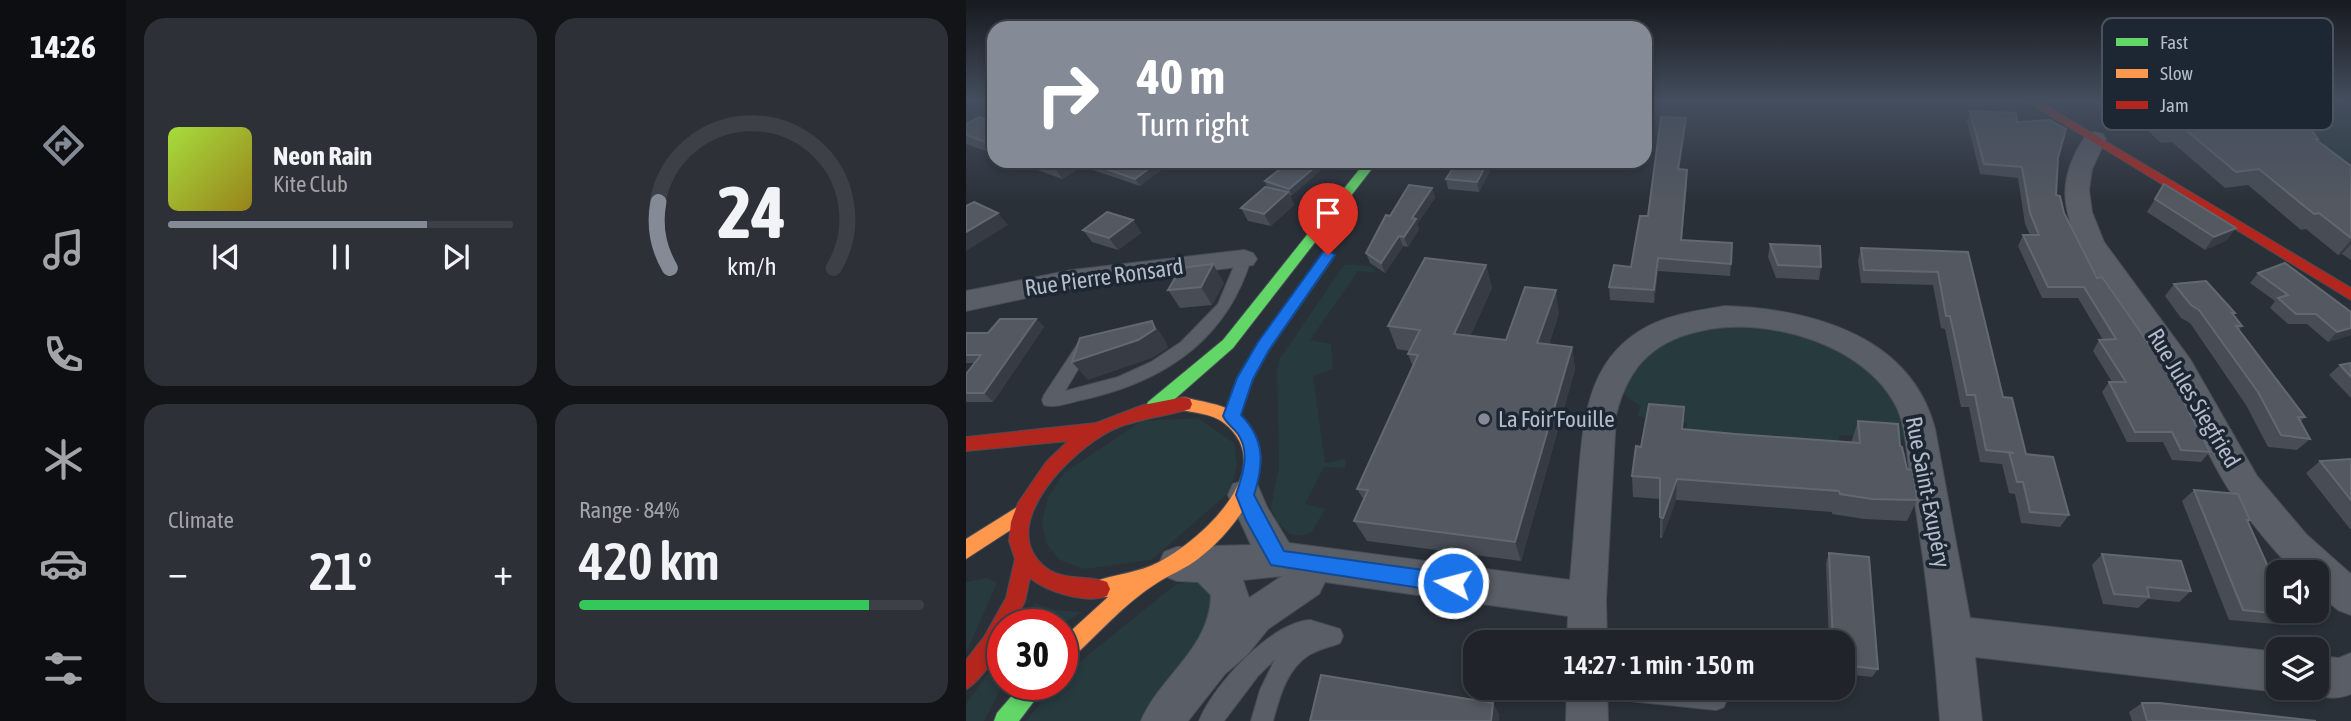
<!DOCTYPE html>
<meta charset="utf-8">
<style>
body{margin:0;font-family:"Asap Condensed",sans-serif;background:#2d3036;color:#f1f3f6;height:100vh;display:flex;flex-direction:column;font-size:26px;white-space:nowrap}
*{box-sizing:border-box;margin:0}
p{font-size:23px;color:#a2a4a8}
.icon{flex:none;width:38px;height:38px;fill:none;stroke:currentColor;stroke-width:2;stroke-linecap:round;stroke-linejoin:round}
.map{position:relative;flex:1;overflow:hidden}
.drawer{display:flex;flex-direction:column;gap:18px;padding:18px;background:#121417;width:840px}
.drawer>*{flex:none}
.banner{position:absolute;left:21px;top:21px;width:665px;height:147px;border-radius:21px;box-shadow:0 4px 10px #0003,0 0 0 2px #3d4147;background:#848b96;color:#fff;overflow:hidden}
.controls{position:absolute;left:1300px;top:560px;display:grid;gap:14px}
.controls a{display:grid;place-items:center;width:63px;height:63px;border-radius:14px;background:#20242a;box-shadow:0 4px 10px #0003,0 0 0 2px #3d4147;font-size:35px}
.speed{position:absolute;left:21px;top:609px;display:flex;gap:14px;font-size:35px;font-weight:700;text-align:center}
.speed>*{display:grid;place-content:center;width:91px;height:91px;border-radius:50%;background:#20242a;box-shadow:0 4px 10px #0003,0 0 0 2px #3d4147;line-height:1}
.speed .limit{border:10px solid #d22;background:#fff;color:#111}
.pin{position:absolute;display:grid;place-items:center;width:60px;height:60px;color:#fff;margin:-72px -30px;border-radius:50% 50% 50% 0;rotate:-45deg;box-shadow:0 0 7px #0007}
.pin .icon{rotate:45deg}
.me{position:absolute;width:77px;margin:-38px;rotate:277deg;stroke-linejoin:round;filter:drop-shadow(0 0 5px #0008)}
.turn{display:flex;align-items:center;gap:24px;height:147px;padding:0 35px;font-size:32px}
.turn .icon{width:91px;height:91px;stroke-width:2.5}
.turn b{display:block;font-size:49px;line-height:60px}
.big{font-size:52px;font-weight:600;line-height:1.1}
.drawer .tile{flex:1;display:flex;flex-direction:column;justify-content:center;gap:10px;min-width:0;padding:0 24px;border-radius:21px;background:#2d3036}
.drawer .dial{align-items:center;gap:0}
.dial svg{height:182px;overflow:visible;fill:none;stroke:#3d4147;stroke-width:7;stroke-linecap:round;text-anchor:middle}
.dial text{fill:#f1f3f6;stroke:none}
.song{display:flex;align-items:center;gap:21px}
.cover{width:84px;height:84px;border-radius:10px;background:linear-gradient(135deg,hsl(80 70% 55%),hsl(50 70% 35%))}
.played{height:7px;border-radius:4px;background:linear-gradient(90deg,#848b96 75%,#3d4147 75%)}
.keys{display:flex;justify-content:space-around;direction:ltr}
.heat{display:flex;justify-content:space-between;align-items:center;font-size:38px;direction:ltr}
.charge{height:10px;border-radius:5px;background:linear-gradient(90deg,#34c759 84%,#3d4147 0)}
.drawer .tiles{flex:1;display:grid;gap:18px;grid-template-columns:repeat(2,1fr)}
.trip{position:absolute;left:497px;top:630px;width:392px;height:70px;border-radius:21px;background:#20242a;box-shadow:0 4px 10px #0003,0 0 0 2px #3d4147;font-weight:600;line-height:70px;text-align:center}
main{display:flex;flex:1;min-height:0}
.dock{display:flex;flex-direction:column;width:126px;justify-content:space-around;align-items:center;background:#0d0e11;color:#a2a4a8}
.dock .icon{width:49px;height:49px}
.dock .selected{color:#848b96}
.dock b{font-size:32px;color:#f1f3f6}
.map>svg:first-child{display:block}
</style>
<main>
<nav class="dock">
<b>14:26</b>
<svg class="icon selected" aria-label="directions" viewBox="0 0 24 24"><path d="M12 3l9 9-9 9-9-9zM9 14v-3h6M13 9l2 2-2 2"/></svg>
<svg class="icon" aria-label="music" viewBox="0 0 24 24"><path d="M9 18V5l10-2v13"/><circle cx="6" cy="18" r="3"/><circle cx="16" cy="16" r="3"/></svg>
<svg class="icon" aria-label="phone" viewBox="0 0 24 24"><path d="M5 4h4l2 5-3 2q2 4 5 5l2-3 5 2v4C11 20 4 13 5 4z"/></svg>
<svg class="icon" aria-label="climate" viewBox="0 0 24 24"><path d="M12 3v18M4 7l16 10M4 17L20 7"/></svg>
<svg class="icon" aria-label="car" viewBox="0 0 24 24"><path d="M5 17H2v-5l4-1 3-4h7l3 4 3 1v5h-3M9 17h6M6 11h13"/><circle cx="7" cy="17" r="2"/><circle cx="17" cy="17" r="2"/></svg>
<svg class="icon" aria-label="filters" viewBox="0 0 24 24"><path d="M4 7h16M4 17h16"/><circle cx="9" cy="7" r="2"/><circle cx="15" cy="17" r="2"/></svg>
</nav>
<section class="drawer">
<div class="tiles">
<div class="tile">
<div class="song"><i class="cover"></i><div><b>Neon Rain</b><p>Kite Club</p></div></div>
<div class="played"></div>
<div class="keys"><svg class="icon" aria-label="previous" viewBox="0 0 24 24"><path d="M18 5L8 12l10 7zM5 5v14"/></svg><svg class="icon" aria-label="pause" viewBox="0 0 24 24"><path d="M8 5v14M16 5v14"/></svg><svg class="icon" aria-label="next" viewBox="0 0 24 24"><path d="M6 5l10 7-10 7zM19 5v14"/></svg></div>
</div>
<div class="tile dial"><svg viewBox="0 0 100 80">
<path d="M14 69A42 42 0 1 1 86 69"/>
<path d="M14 69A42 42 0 0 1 9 40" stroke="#848b96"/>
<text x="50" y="56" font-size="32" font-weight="700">24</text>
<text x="50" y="72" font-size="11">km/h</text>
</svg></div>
<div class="tile"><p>Climate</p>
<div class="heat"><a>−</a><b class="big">21°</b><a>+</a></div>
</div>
<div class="tile"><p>Range · 84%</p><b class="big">420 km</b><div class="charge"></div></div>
</div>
</section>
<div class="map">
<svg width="1385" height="721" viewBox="0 0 1385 721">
<rect width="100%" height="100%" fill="#2a3038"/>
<g fill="#273a3e">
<polygon points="1294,102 1385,102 1385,167"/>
<polygon points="387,264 405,267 412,273 392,271 344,340 365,344 367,369 347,376 359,463 380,459 379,468 358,467 339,504 359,509 346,532 335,536 324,534 310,521 305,507 313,467 311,371 313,360 378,265"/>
<path d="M 784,323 L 860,342 L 917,379 L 936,413 L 940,439 L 873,435 L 874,455 L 720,440 L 721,423 L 671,416 L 675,406 L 654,392 C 686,336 722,326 784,323 Z"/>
<polygon points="232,418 268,443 271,465 265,491 185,560 118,569 94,560 80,543 76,521 82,497 98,473 176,421"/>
<polygon points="21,578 31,583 0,653 0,582"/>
<polygon points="224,582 248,588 245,622 180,721 60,721 90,684 96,684 96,676 209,585"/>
<polygon points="68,603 90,610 116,612 96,625 55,625"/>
<polygon points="37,653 37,684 18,721 0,721 0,704"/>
</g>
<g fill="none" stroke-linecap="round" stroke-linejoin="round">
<defs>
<g id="lane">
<path d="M 278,254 L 285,259 C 261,339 199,381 120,399 C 108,401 90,409 78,405 L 76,400 L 78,395 L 113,342 L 118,340 L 126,346 L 99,391 L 152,377 L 185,362 L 215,342 L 252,304 L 271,259 Z"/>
<path d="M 344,620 L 374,629 L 377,636 L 374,643 C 364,647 353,649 343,655 C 320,670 314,696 307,721 L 285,721 L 294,690 L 309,659 L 292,676 L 258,721 L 233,721 C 247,686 304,623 344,620 Z"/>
<polygon points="633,688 747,688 758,691 761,699 758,707 750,710 644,699 636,696"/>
</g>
<g id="street">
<path d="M 1129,132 L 1137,134 L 1140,139 L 1126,169 L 1123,190 L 1126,212 L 1138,242 L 1224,359 L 1291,476 L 1340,534 L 1385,574 L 1385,615 L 1372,610 L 1351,593 L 1351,572 L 1329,572 C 1302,544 1277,514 1257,480 C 1234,440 1217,397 1192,358 C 1162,311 1115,269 1102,214 C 1094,185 1104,158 1121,134 Z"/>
<polygon points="278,250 287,253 291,259 287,265 106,288 0,311 0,291 106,270"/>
<path d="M 759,306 C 844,309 945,335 969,429 L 1004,618 L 1312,652 L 1312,688 L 1323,688 L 1312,692 L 1009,657 L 1016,721 L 974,721 C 968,638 958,556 944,473 C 940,451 940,426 930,406 C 900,346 806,318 744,329 C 691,338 663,363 650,415 L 640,600 L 641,642 L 601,642 L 602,616 L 359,582 L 353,594 L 302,629 L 281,655 L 259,674 L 222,721 L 175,721 C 194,676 244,649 245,595 L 232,582 L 211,581 L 198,576 L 193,564 L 198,552 L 211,547 L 285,545 L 262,495 L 267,484 L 279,480 L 291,484 L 301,507 L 323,543 L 604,580 C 607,548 609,516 612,484 C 617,427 619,366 672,332 C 698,315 729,311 759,306 ZM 316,576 L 283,598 L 277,580 Z"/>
<path d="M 1385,653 L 1385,694 C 1368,701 1353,697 1337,690 L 1336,688 L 1351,688 L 1351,656 L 1373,658 Z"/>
<polygon points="601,688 641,688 642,721 600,721"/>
</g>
<g id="fast">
<polygon points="400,161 412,161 267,348 194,412 182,412 180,407 182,402 257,340"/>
<polygon points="56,684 81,684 53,721 28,721 31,713"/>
</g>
<g id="slow">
<path d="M 218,397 C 234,402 255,403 269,413 C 327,454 274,527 232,559 C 219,569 205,574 191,583 C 159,603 131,635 103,661 L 96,664 L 96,639 L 142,597 L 127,596 L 124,589 L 127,582 C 149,574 172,573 193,562 C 235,540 315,468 258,423 C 246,413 226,413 212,409 L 210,404 L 212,399 Z"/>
<polygon points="56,504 63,506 65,512 63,518 0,559 0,539"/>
</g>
<g id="jam">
<polygon points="1062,102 1074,102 1385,288 1385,300"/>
<polygon points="361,252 368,257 303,350 287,379 272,421 260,421 258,416 271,378 293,342 356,254"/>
<path d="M 218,397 L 224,399 L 226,404 L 224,409 C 198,417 172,418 146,430 C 107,449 28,525 79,567 C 96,581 122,575 141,582 L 144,589 L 141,596 C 120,604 81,592 64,578 L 59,601 L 47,625 L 37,625 C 37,630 38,638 37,643 C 34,654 10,685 0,689 L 0,660 L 18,637 L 40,598 L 49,559 L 43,541 L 45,522 L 52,503 L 80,462 L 102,441 L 0,451 L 0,437 L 130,423 L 177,405 Z"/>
</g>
</defs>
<use href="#lane" stroke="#484c55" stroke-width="2"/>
<use href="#street" stroke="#484c55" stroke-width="2"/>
<use href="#fast" stroke="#484c55" stroke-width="2"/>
<use href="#slow" stroke="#484c55" stroke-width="2"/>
<use href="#jam" stroke="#484c55" stroke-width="2"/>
<use href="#lane" fill="#5a5e66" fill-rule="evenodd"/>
<use href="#street" fill="#5a5e66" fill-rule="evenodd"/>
<use href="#fast" fill="#63d668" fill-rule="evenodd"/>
<use href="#slow" fill="#ff974d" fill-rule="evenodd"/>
<use href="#jam" fill="#b3261e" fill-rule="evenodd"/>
</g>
<g fill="#474c55">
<polygon points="1213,102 1325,102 1352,139 1351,140 1385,166 1385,260 1376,254 1372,255 1340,229 1335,230 1282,185 1259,188 1206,142 1195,143 1172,122 1180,106 1212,103"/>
<polygon points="1004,111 1051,122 1092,158 1090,195 1098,213 1131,278 1244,452 1235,462 1206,460 1197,442 1161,442 1136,392 1143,382 1146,382 1127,351 1133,340 1137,340 1112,298 1076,298 1052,246 1057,235 1064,235 1059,224 1052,178 1014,174 1001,121"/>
<polygon points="28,123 28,154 0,144 0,124"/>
<polygon points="719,131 713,169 721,182 716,240 765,264 764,276 692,271 688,303 644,300 643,287 665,267 682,216"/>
<polygon points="47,161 207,161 174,186 121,168 119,165 96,179"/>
<polygon points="324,161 359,161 361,165 326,195 324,195 328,205 305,226 282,221 275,208 301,187 299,181"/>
<polygon points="492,161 529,161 513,192 482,189 480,179"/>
<polygon points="1198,184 1261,240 1239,250 1181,212"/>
<polygon points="466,188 469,198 451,224 453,229 442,247 437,246 419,273 404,263 400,253 424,216"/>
<polygon points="167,220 175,233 152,250 126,242 117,230"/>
<polygon points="804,244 855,267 853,280 810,278 802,257"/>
<polygon points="895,248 1002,252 1037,397 1060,454 1103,515 1094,527 1055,523 1049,494 1043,493 1036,464 1014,462 1003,407 995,407 979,329 975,328 967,285 895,283 892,261"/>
<polygon points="520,265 526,288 504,336 540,340 593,313 583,344 606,347 609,369 555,561 401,541 388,521 398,500 391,489 447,367 442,354 443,351 431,349 422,326"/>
<polygon points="1292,273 1385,335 1362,342 1341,324 1322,324 1304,308 1309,301 1284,283"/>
<polygon points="258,283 246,305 214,308 202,290"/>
<polygon points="1208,284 1269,313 1267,314 1276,326 1273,330 1339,417 1335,421 1344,439 1331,450 1302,447 1280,405 1224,323 1215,318 1199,296"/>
<polygon points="70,319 78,327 27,402 0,402 0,374 8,363 0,363 0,333 22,333"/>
<polygon points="1385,363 1385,398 1363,375 1374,365"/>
<polygon points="892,421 934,446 951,500 941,521 898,519 866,514 866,512 710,500 696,538 694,538 694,499 667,497 666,476 675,447 717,429 885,443"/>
<polygon points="1385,459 1385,529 1384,529 1340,473 1354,461"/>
<polygon points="1228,490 1284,520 1282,522 1324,615 1309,624 1263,620 1216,501"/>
<polygon points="863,553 912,669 906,677 877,674 877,642 863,642 860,563"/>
<polygon points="1136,554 1225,591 1213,602 1182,599 1172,608 1137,604 1126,565"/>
<polygon points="1176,703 1350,721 1166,721 1163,712"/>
</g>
<g fill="#373c44">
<polygon points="720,118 719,131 711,182 712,169"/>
<polygon points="97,161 116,161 119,165 96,179 88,166"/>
<polygon points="193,161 207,161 174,186 169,179"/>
<polygon points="356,161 359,161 361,165 326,195 323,189"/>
<polygon points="522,161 529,161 513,192 511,182"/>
<polygon points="466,188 469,198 451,224 453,229 442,247 438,237 446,218"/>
<polygon points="322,192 328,205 305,226 298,214"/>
<polygon points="32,213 42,225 0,251 0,232"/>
<polygon points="167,220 175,233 152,250 143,238"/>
<polygon points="1270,228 1261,240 1239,250 1248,237"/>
<polygon points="433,236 437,246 419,273 415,263"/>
<polygon points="1385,240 1385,244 1376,254 1372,255"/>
<polygon points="692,258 692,271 688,303 688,290"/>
<polygon points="247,264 258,283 246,305 235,287"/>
<polygon points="520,265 526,288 495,357 488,334"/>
<polygon points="590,290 593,313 575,366 571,343"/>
<polygon points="70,319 78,327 27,402 18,393"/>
<polygon points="186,321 199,340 202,348 186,358 122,380 106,362"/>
<polygon points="1385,328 1385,335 1362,342 1371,332"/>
<polygon points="606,347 609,369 555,561 549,542"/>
<polygon points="711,479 710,500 696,538 697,518"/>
<polygon points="527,703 533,714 533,721 525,721"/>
</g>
<g fill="#535861" stroke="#626872" stroke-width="2">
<polygon points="1234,102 1325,102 1352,139 1349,139 1385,166 1385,238 1353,213 1348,214 1293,169 1270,172 1215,126 1204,127 1180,106"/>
<polygon points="1004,111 1050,113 1051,122 1084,120 1100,129 1092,158 1090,195 1094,196 1098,213 1131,278 1136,277 1201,370 1244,452 1215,450 1206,432 1169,432 1143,382 1160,382 1133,340 1150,339 1118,287 1082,287 1057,235 1073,235 1064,213 1056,167 1018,164"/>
<polygon points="13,117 28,123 28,145 0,135 0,124"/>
<polygon points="695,117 720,118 712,169 721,170 715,240 766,243 765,264 692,258 688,290 643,287 648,265 665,267 674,216 682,216"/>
<polygon points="73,161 97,161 88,166"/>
<polygon points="117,161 193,161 169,179"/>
<polygon points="324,161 356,161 323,189 299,181"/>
<polygon points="492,161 522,161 511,182 480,179"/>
<polygon points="1198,184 1270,228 1248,237 1189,199"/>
<polygon points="443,185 466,188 446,218 450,219 438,237 433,236 415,263 400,253 420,215 424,216"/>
<polygon points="299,187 322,192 298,214 275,208"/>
<polygon points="8,202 32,213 0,232 0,206"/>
<polygon points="141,212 167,220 143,238 117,230"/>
<polygon points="804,244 854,246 855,267 812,265"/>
<polygon points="895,248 1002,252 1037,397 1046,398 1060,454 1087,457 1103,515 1064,512 1057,482 1051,482 1043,452 1048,453 1020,450 1009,395 1001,395 984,316 980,316 972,272 898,270"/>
<polygon points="459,258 520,265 488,334 540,340 559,287 590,290 571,343 606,347 549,542 388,521 402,490 391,489 452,355 442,354 454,330 422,326"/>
<polygon points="1319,263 1385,312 1385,328 1371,332 1350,314 1330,314 1312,298 1322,295 1292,273"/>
<polygon points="247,264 235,287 202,290 215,268"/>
<polygon points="1240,281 1269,313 1266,313 1276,326 1270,326 1339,417 1332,417 1344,439 1315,435 1292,392 1233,310 1225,305 1208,284"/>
<polygon points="34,319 70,319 18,393 0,393 0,374 15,355 0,355 0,333 22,333"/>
<polygon points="186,321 189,329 172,340 106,362 114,338"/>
<polygon points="1385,363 1385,377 1374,365"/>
<polygon points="683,404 718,407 716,429 769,434 894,443 892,421 932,424 934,446 936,447 941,469 947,470 951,500 906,499 874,494 873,491 711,479 697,518 694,517 694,478 666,476 670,446 675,447"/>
<polygon points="1385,459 1385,500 1354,461"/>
<polygon points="1228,490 1272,494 1284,520 1281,520 1312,589 1312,611 1322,611 1324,615 1277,610"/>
<polygon points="863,553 903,557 912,669 877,665 877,642 867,642"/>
<polygon points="1136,554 1215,561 1225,591 1181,587 1183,597 1148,594"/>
<polygon points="355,675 527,703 525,721 344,721"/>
<polygon points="1176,703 1194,703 1350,721 1181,721"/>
</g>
<linearGradient id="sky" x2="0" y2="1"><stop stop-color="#171a1f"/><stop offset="0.5" stop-color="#444e5e"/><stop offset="1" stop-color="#444e5e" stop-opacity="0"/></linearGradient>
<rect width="1385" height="203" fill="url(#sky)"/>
<path fill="#1a73e8" stroke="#114b97" stroke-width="2" d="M 362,251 L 369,255 L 303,350 L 287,379 L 275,415 C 299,439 298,464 288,495 L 318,551 L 487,574 L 494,576 L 497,583 L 494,590 L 487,593 L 305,565 L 280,520 L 270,495 C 276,476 285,453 272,434 C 267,427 261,424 257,416 L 271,378 L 292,342 L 357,252 Z"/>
<circle fill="#848b96" stroke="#1d2633" stroke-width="2.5" cx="518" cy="419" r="7"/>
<g text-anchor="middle" stroke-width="7" stroke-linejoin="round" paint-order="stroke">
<g font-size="23" fill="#b4bcc9" stroke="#1d2633">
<text transform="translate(138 277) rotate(-8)" y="8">Rue Pierre Ronsard</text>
<text transform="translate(1228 398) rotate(59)" y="8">Rue Jules Siegfried</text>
<text transform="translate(962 492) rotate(79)" y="8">Rue Saint-Exupéry</text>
</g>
<g font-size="23" fill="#b4bcc9" stroke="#1d2633" text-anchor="start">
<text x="532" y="427">La Foir'Fouille</text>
</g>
</g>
<rect x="1136" y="18" width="231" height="112" rx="10" fill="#1d2633" stroke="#4a5360" stroke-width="2"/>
<rect x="1150" y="38" width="32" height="8" fill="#63d668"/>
<rect x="1150" y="69" width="32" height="9" fill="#ff974d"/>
<rect x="1150" y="101" width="32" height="8" fill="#b3261e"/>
<g font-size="19" fill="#b4bcc9">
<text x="1194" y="49">Fast</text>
<text x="1194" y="80">Slow</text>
<text x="1194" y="112">Jam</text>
</g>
</svg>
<div class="controls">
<a><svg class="icon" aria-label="sound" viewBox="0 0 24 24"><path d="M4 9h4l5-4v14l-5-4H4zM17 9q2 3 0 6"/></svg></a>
<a><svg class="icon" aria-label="layers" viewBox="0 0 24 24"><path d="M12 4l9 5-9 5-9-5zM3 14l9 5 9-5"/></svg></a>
</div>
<div class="speed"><div class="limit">30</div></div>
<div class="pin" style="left:362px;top:255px;background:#d93025"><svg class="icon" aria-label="arrive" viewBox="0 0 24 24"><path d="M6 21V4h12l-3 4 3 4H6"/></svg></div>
<svg class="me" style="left:487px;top:583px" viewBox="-20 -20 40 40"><circle r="17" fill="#1a73e8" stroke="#fff" stroke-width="3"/><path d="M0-11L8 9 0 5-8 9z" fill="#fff"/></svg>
<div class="trip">14:27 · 1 min · 150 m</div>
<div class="banner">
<div class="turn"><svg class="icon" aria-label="right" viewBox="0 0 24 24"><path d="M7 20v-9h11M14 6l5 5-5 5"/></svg><div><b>40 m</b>Turn right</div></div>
</div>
</div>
</main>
